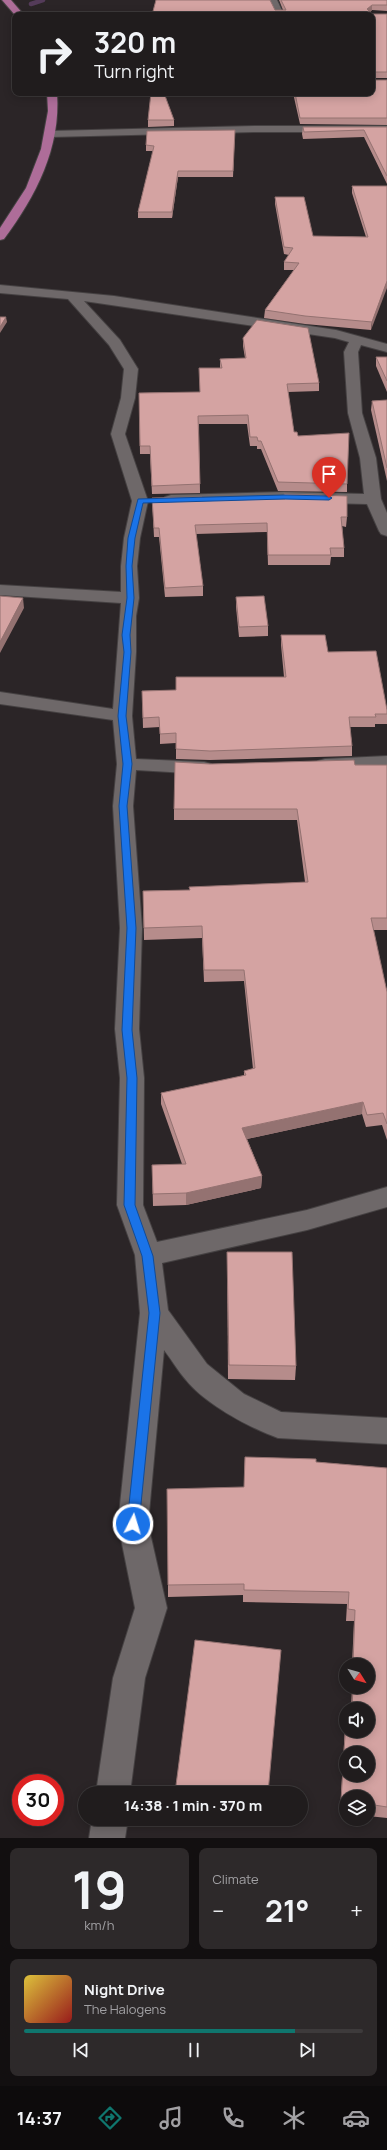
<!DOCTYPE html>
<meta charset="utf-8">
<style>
body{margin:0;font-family:Manrope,sans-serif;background:#2d292a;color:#f1f3f6;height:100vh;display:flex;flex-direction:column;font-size:15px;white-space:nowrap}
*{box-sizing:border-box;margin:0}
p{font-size:13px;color:#a2a1a4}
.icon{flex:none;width:22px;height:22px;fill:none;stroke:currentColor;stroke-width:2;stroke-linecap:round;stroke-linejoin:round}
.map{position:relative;height:1838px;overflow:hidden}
.side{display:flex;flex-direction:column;gap:10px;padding:10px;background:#120f10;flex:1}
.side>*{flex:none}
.top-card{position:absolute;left:12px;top:12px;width:363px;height:84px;border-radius:8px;box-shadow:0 2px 10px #0003,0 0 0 1px #3d3a3b;background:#201c1d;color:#f1f3f6;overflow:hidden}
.needle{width:26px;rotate:127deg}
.buttons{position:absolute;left:339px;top:1658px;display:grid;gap:8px}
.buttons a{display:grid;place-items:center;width:36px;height:36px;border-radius:50%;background:#201c1d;box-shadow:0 2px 10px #0003,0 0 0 1px #3d3a3b;font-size:20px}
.speed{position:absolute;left:12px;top:1774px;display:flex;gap:8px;font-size:20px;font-weight:700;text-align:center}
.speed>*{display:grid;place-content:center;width:52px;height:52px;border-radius:50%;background:#201c1d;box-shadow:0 2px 10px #0003,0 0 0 1px #3d3a3b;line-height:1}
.speed .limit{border:6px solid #d22;background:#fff;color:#111}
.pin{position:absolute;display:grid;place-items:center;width:34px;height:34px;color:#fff;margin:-41px -17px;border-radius:50% 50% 50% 0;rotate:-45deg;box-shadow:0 0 4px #0007}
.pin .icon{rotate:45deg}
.me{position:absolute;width:44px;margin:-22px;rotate:5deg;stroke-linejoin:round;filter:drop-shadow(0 0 3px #0008)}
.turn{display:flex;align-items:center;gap:14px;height:84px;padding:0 16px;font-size:18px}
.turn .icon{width:52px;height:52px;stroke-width:2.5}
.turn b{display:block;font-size:28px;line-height:34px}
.big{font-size:30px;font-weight:700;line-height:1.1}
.side .widget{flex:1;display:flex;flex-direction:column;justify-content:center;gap:6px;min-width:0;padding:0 14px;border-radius:8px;background:#2d292a}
.side .dial{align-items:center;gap:0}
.dial b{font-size:52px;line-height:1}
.song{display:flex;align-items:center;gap:12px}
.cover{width:48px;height:48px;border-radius:6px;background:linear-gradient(135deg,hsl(50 70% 55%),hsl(0 70% 35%))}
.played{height:4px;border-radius:2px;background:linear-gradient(90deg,#0f766e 80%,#3d3a3b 80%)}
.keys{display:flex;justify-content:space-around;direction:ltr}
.heat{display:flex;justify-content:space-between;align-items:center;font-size:22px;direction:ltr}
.side .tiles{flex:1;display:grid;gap:10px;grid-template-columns:1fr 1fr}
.widget:last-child{grid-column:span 2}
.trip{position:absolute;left:78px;top:1786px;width:230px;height:40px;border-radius:20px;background:#201c1d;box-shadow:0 2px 10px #0003,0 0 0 1px #3d3a3b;font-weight:700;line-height:40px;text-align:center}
.tabs{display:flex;height:64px;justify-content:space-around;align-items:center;background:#0d0b0c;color:#a2a1a4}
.tabs .icon{width:28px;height:28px}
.tabs .active{color:#0f766e}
.tabs b{font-size:18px;color:#f1f3f6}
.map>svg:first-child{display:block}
</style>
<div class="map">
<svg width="387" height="1838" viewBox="0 0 387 1838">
<rect width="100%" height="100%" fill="#2b2527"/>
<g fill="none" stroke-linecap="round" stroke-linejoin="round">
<polyline stroke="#543b59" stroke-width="4.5" points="31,4 43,0"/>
<defs>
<g id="minor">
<polygon points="269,0 277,0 284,15 276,15"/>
<polygon points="254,126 387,126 387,132 254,132 50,137 45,134 50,131"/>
<path d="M 0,285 L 114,296 L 336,330 L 387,344 L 387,352 L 361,345 L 358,352 L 362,413 L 376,458 L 381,499 L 387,513 L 387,536 L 381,534 L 379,531 L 367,504 L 284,502 L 171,505 L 165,503 L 163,500 L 165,497 L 171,495 L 284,492 L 364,494 L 360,458 L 348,413 L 344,352 L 349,342 L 335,338 L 84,301 L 120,340 L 138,369 L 135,398 L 125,434 L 148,501 L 140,538 L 137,566 L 139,598 L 136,616 L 136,652 L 132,716 L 136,759 L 204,762 L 211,764 L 214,768 L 211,772 L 204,774 L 136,770 L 133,806 L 142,928 L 139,1029 L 144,1078 L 143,1205 L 157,1242 L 307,1210 L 387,1187 L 387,1207 L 307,1230 L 162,1263 L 168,1310 L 207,1364 L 244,1394 L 281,1412 L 387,1418 L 387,1444 L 278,1438 C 250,1428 205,1404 186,1380 C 178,1371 172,1360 164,1350 L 148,1524 L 167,1608 L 145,1678 L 130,1793 L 96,1793 L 113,1678 L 135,1608 L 118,1524 L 140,1313 L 135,1255 L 117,1205 L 120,1078 L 115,1029 L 120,928 L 113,806 L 117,764 L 113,720 L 0,704 L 0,692 L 113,709 L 121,603 L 0,595 L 0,585 L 121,592 L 121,566 L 124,538 L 132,501 L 111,434 L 121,398 L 124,369 L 109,345 L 68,299 L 0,293 Z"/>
<polygon points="387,756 387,768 325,771 318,769 315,765 318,761 325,759"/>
<polygon points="92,1819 128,1819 125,1838 89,1838"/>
</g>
<g id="primary">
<polygon points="2,0 11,0 24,15 15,15"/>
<path d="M 47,93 L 57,93 C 61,148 36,196 4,239 L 0,240 L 0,228 L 26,188 L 41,149 L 48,111 Z"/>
</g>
</defs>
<use href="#minor" stroke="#454142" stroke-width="2"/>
<use href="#primary" stroke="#454142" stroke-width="2"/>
<use href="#minor" fill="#6e6869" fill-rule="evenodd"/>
<use href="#primary" fill="#ae6d99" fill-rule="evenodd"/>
</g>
<g fill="#b68c8b">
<polygon points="279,0 387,0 387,11 372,10 370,12 372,14 387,14 387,78 372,78 372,15 152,15 283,10"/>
<polygon points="387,80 387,125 300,124 293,93 372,93"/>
<polygon points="148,120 174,120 174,126 148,127"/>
<polygon points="303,127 387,127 387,184 364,137 303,139 302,134"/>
<polygon points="235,130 233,177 178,177 172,218 138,218 138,212 153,151 146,151 146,145"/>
<polygon points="352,186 387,186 371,330 305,324 264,318 265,310 294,270 284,270 284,262 289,255 284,254 275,204 275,197 313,236 366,237 352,193"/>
<polygon points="243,338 319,383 319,391 288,392 294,432 347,484 347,492 278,491 261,449 257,449 257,446 250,446 247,424 199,424 200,493 152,494 150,454 140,454 139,393 200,392 220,368 220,359 245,358 243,346"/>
<polygon points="376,357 387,357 387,392 376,366"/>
<polygon points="387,400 387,481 371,410 372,401"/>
<polygon points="284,494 347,517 346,527 342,526 344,548 344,557 331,557 330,565 268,565 267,532 196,534 203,586 203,596 165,597 159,537 154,537 152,498 202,499 284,499"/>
<polygon points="236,597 268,626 268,636 239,637 236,607"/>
<polygon points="281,635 328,652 387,710 387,724 375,724 375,727 350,727 352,746 352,756 210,760 176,759 176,743 160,744 160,727 143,728 142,691 176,690 284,677 281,645"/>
<polygon points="210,764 387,765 387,930 373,930 387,992 387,1140 382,1125 366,1127 362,1114 247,1139 262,1176 261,1188 186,1205 153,1206 152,1165 182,1164 161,1104 161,1093 244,1076 244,1071 253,1069 244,981 204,982 202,938 144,940 143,891 189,890 305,882 297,820 174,820 174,809"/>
<polygon points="227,1252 296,1366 295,1380 228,1379"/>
<polygon points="245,1457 316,1462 387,1468 387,1818 368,1816 368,1797 346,1797 346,1813 340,1812 345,1728 346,1718 346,1731 368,1709 351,1709 352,1687 368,1687 368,1665 352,1665 354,1621 346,1621 347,1604 243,1602 243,1595 168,1597 168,1585 244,1487"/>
<polygon points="222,1819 266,1819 266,1825"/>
</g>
<g fill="#947271">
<polygon points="372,5 372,10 367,15 367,9"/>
<polygon points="178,171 178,177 172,218 172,212"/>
<polygon points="387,281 387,288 371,330 372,322"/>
<polygon points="6,317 7,322 0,333 0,327"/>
<polygon points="23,598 24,608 0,653 0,642"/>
<polygon points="363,1102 362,1114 242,1140 242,1128"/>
<polygon points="262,1176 261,1188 186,1205 186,1193"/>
</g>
<g fill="#d4a3a2" stroke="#947271" fill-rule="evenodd">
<polygon points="156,0 270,0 275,10 286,10 281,0 387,0 387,5 372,5 367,9 372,14 387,14 387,72 372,72 372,15 152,15"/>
<polygon points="372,80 387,80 387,118 300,118 295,93 372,93"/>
<polygon points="151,93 164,93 174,120 148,120"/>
<polygon points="303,127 387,127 387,176 364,130 304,132"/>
<polygon points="235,130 233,171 178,171 172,212 138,212 154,146 146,145 147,131"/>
<polygon points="352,186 387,186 387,281 372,322 305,316 265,310 299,263 284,262 293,248 284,247 275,197 304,197 313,236 368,237"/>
<polygon points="0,317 6,317 0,327"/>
<polygon points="257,320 308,328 319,383 287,384 294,432 297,432 298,436 349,433 347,484 278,482 261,441 258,441 257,437 250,437 248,415 198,416 200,484 152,486 150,446 140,446 139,393 200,392 199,368 222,368 220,359 246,358 243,338"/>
<polygon points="376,357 387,357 387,381"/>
<polygon points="387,400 387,468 372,401"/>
<polygon points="284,494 347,496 347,517 341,517 344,548 330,548 331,555 268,555 267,523 195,525 203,586 165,588 159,528 154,528 152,498 202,497 202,499 285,499"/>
<polygon points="0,596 23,598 0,642"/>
<polygon points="264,596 268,626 239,627 236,597"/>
<polygon points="281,635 325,635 328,652 376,651 387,710 387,714 375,714 376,717 349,717 352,746 210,751 176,749 176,733 160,734 159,717 143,718 142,691 176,690 176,677 286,677"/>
<polygon points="354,760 355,765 387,765 387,918 371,918 387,992 387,1124 383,1113 367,1115 363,1102 242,1128 262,1176 186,1193 153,1194 152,1165 186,1164 161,1093 246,1075 244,1071 255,1068 244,970 204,970 202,926 144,928 143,891 190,890 189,887 308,882 297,809 174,809 175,762 210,764"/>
<polygon points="227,1252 292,1252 296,1366 229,1365"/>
<path d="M 245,1457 L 316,1459 L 316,1462 L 387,1468 L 387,1807 L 368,1804 L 368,1797 L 346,1797 L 346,1802 L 341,1801 L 346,1719 L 346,1731 L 368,1731 L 368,1709 L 352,1709 L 353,1687 L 368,1687 L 368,1665 L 353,1665 L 355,1610 L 348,1609 L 349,1592 L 244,1590 L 244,1584 L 168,1585 L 167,1489 L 244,1487 ZM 346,1753 L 368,1753 L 368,1775 L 346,1775 Z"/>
<polygon points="195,1640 281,1650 268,1793 175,1793"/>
</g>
<polygon fill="#1a73e8" stroke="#114b97" points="284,495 329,496 332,498 329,500 284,499 143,503 135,538 132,566 134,598 130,635 131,652 126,716 132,764 127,806 136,928 132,1030 137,1078 135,1205 153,1256 160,1313 139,1524 137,1528 133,1530 128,1528 127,1524 149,1313 142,1256 124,1205 127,1078 122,1030 127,928 119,806 123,764 118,716 124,652 122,635 127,598 126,566 128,538 138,499"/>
</svg>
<div class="buttons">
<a><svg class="needle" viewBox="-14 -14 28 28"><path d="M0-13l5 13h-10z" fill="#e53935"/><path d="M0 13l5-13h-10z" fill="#a2a1a4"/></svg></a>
<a><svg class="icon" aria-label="sound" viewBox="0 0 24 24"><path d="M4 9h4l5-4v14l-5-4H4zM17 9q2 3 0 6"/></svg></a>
<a><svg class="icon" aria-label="search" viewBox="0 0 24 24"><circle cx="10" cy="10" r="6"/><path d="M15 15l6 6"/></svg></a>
<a><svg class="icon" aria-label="layers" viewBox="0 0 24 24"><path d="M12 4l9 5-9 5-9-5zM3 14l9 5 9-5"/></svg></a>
</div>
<div class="speed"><div class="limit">30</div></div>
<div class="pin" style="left:329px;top:498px;background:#d93025"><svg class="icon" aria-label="arrive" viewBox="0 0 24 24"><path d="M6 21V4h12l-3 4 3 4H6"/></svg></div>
<svg class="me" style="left:133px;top:1524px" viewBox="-20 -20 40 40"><circle r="17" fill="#1a73e8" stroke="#fff" stroke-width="3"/><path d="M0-11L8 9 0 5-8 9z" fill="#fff"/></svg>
<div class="trip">14:38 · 1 min · 370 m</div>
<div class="top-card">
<div class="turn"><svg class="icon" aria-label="right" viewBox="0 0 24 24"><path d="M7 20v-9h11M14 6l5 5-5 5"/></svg><div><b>320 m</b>Turn right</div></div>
</div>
</div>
<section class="side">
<div class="tiles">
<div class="widget dial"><b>19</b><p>km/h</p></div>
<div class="widget"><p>Climate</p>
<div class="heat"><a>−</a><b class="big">21°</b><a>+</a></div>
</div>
<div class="widget">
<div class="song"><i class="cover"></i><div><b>Night Drive</b><p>The Halogens</p></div></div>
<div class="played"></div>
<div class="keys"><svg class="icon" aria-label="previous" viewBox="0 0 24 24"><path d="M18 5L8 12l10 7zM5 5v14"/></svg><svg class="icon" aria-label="pause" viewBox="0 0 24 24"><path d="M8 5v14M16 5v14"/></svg><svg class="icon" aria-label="next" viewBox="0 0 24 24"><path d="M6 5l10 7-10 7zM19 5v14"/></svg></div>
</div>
</div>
</section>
<nav class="tabs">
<b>14:37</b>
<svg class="icon active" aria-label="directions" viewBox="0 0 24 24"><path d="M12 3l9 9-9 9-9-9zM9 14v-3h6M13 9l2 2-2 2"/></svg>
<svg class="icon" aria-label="music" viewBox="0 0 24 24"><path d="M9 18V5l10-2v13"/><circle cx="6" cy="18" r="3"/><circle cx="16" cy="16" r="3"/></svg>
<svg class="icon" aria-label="phone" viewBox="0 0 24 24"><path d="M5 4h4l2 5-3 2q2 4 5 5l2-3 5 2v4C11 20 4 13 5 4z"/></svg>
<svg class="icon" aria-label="climate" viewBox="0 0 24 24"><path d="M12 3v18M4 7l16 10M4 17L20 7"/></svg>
<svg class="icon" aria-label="car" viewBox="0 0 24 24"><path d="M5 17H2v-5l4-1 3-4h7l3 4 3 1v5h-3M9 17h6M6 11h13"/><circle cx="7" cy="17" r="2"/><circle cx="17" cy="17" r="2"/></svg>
</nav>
